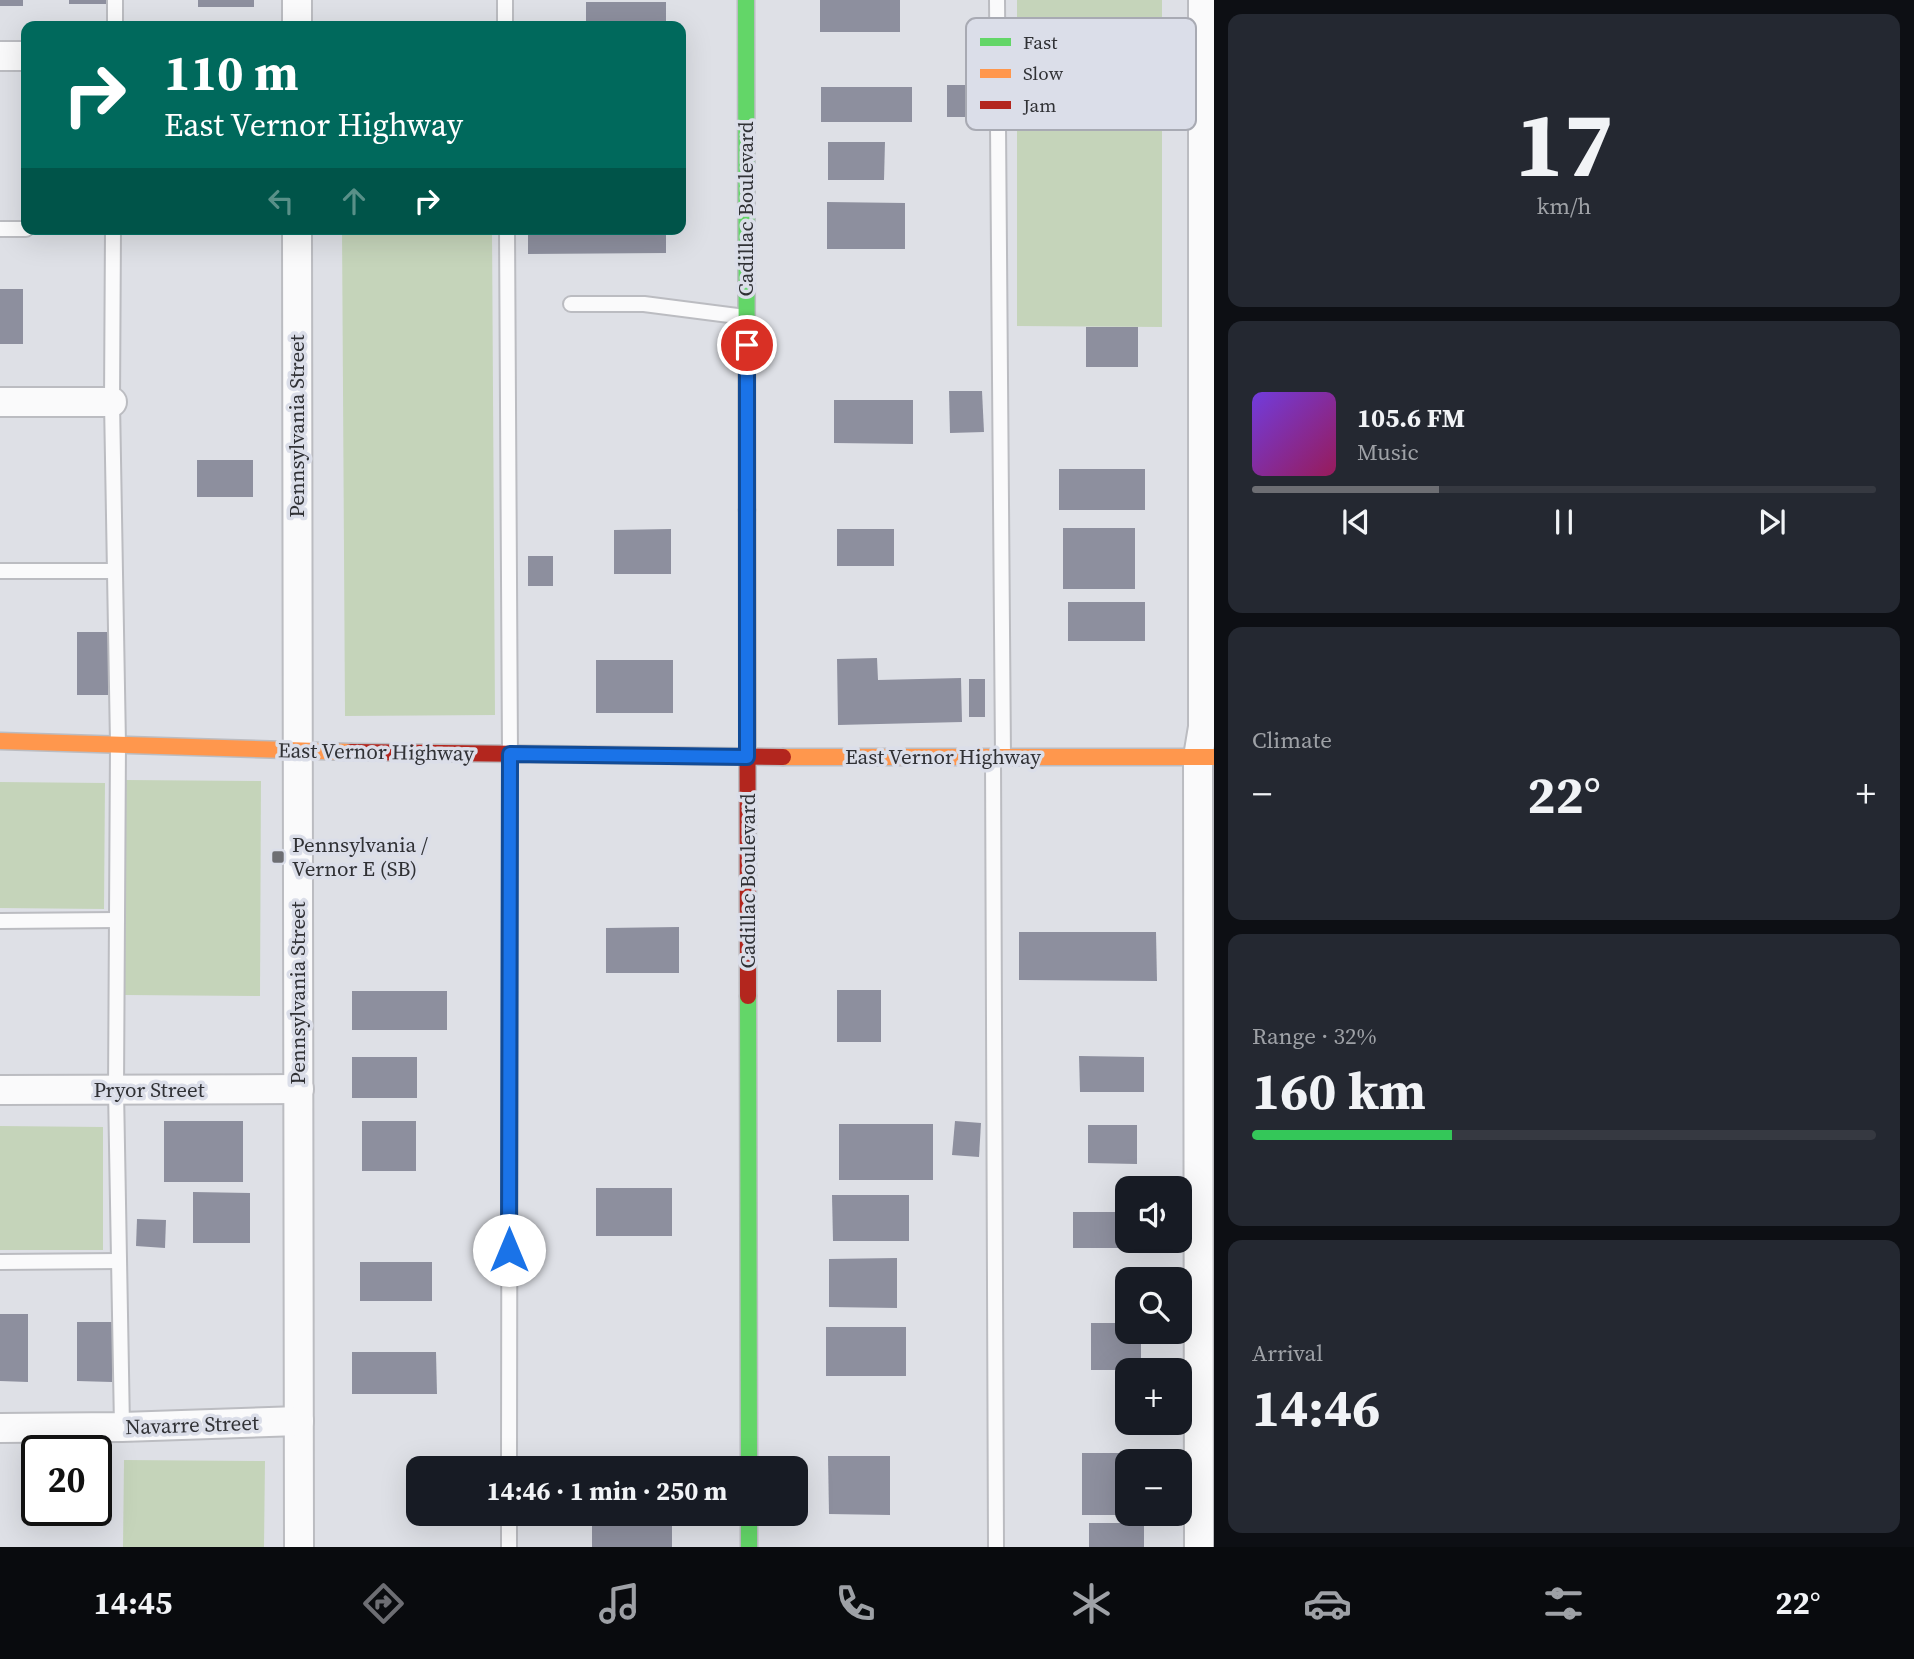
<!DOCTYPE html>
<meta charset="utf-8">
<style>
body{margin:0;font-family:"Source Serif 4",serif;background:#242831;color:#f1f3f6;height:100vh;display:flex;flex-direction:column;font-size:26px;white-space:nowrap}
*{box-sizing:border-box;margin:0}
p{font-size:23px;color:#9ea1a6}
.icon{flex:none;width:38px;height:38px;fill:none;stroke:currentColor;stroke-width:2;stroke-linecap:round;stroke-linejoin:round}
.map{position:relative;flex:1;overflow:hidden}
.side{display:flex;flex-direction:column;gap:14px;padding:14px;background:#0d0f14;width:700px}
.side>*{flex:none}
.hud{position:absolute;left:21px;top:21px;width:665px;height:214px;border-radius:14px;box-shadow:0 7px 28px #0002;background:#00695c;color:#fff;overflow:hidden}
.tools{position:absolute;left:1115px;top:1176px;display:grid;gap:14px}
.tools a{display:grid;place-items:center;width:77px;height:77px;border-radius:14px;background:#171b24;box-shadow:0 7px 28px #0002;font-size:35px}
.speed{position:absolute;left:21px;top:1435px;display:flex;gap:14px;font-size:35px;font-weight:700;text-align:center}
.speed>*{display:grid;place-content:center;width:91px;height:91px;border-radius:50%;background:#171b24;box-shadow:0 7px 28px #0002;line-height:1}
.speed .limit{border:4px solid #111;border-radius:10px;background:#fff;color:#111}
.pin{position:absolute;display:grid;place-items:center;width:60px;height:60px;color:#fff;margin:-30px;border:4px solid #fff;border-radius:50%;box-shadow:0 2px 7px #0007}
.me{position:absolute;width:77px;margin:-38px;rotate:0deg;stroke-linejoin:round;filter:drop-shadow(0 0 5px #0008)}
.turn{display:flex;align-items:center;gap:24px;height:147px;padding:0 28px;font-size:32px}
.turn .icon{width:91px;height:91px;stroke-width:2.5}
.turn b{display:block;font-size:49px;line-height:60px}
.lanes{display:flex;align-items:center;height:66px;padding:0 28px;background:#0003;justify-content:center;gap:35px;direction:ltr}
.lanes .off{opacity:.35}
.big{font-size:52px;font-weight:700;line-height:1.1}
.side .tile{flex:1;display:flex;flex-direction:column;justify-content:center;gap:10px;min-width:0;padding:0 24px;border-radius:14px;background:#242831}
.side .dial{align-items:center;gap:0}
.dial b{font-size:91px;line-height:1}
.song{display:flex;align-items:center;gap:21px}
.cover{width:84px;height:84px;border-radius:10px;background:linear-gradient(135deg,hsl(260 70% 55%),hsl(330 70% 35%))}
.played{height:7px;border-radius:4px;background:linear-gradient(90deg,#6d6e73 30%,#363941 30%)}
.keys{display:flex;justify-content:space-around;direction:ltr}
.heat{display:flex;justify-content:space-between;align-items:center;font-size:38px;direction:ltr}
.charge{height:10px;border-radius:5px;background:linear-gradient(90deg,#34c759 32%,#363941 0)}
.trip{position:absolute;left:406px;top:1456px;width:402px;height:70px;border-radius:14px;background:#171b24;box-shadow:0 7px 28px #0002;font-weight:700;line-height:70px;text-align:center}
.dock{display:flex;height:112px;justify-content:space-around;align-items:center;background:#090b0e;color:#9ea1a6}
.dock .icon{width:49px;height:49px}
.dock .on{color:#6d6e73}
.dock b{font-size:32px;color:#f1f3f6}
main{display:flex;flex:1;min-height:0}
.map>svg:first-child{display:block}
</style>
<main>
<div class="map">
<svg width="1214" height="1547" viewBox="0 0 1214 1547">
<rect width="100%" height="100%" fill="#dee0e6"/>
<g fill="#c5d4ba">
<polygon points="1017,0 1162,0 1162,327 1017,326"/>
<polygon points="342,229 492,229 495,715 345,716"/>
<polygon points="125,780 261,781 260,996 125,995"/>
<polygon points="0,782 105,783 104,909 0,908"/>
<polygon points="0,1126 103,1127 103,1250 0,1250"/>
<polygon points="124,1460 265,1461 264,1547 123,1547"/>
</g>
<g fill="#8d8f9e">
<rect x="0" y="0" width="23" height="6"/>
<rect x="69" y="0" width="37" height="4"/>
<rect x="198" y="0" width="56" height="7"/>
<rect x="820" y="0" width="80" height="32"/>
<rect x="586" y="2" width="80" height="24"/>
<rect x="947" y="85" width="33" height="32"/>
<rect x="821" y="87" width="91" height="35"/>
<polygon points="828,142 885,142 884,180 828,180"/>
<polygon points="827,202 905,203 905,249 827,249"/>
<polygon points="528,229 666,229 666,253 528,254"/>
<rect x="0" y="289" width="23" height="55"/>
<rect x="1086" y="327" width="52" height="40"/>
<polygon points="949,391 982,391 984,432 950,433"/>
<polygon points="834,400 913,400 913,444 834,443"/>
<rect x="197" y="460" width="56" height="37"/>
<rect x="1059" y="469" width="86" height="41"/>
<rect x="1063" y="528" width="72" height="61"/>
<polygon points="671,529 671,574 614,574 614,530"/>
<rect x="837" y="529" width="57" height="37"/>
<rect x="528" y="556" width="25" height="30"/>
<rect x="1068" y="602" width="77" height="39"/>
<rect x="77" y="632" width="31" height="63"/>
<polygon points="877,658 878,680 961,678 962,722 838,725 837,659"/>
<rect x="596" y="660" width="77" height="53"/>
<rect x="969" y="679" width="16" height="38"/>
<polygon points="679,927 679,973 606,973 606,928"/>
<polygon points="1019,932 1156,932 1157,981 1019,980"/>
<rect x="837" y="990" width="44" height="52"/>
<rect x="352" y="991" width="95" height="39"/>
<polygon points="1079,1056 1144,1057 1144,1092 1080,1092"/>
<rect x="352" y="1057" width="65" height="41"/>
<rect x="164" y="1121" width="79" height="61"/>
<rect x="362" y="1121" width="54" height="50"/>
<polygon points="955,1121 981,1123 979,1157 952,1155"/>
<rect x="839" y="1124" width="94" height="56"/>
<polygon points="1088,1125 1137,1125 1137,1164 1088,1163"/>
<rect x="596" y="1188" width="76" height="48"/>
<polygon points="193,1192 250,1193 250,1243 193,1243"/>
<polygon points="832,1195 909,1195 909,1241 833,1241"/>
<polygon points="1073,1212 1127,1212 1127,1241 1149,1241 1149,1248 1073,1248"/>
<polygon points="137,1219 166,1220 165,1248 136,1246"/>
<polygon points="897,1258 897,1308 829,1307 829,1259"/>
<rect x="360" y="1262" width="72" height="39"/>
<polygon points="0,1314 28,1314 28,1382 0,1381"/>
<polygon points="77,1322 112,1322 112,1382 77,1381"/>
<polygon points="1091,1323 1127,1323 1127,1332 1141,1332 1141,1370 1091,1370"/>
<rect x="826" y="1327" width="80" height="49"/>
<polygon points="352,1352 436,1352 437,1394 352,1394"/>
<polygon points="1082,1453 1135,1453 1135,1461 1127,1461 1127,1515 1082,1515"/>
<polygon points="828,1456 890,1456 890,1515 829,1514"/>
<rect x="592" y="1520" width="80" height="27"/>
<rect x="1089" y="1523" width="55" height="24"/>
</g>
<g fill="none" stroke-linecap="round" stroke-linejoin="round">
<defs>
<g id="lane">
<polyline points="115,0 115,26"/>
<polyline points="505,0 505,26"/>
<polyline points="997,0 1003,755"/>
<polyline points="0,229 26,229"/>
<polyline points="113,229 112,402 118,744 116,1090 122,1427"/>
<polyline points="507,229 510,754 509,1468"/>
<polyline points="571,304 644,304 745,317"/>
<polyline points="0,571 114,571"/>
<polyline points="993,758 996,1547"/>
<polyline points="0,921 117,920"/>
<polyline points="0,1262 119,1261"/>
<polyline points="509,1547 509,1514"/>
</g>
<g id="street">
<polyline points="297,0 297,26"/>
<polyline points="0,56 26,56"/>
<polyline points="297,229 299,1547"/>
<polyline points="0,402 112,402"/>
<polyline points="0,1090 299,1089"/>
<polyline points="0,1428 122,1427 299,1421"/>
<polyline points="1199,1547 1198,757 1203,727 1203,0"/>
</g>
<g id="fast">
<polyline points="746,0 747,510"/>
<polyline points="748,996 749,1468"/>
<polyline points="749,1514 749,1547"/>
</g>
<g id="slow">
<polyline points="0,741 351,752"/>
<polyline points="783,757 1214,757"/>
</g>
<g id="jam">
<polyline points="747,510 748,996"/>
<polyline points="351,752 783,757"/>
</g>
</defs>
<use href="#lane" stroke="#bbbcc1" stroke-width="18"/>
<use href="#street" stroke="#bbbcc1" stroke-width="32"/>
<use href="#fast" stroke="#bbbcc1" stroke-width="19"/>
<use href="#slow" stroke="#bbbcc1" stroke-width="19"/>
<use href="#jam" stroke="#bbbcc1" stroke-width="19"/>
<use href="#lane" stroke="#fafafb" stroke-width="14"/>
<use href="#street" stroke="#fafafb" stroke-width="28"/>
<use href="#fast" stroke="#63d668" stroke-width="16"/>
<use href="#slow" stroke="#ff974d" stroke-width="16"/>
<use href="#jam" stroke="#b3261e" stroke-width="16"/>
</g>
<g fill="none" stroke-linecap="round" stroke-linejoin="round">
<defs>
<polyline id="route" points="509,1250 510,754 747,757 747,345"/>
</defs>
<use href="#route" stroke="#114b97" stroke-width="18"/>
<use href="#route" stroke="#1a73e8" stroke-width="12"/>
</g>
<rect fill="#6d6e73" stroke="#dbdee9" stroke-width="2.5" x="271" y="850" width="14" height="14" rx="3.5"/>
<g text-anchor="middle" stroke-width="7" stroke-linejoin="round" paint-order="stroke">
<g font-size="21" fill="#303135" stroke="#dbdee9">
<text transform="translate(746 209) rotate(-90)" y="7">Cadillac Boulevard</text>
<text transform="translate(297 426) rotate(-90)" y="7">Pennsylvania Street</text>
<text transform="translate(376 752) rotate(1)" y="7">East Vernor Highway</text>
<text x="943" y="764">East Vernor Highway</text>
<text transform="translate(748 881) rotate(-90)" y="7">Cadillac Boulevard</text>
<text transform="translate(298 993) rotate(-90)" y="7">Pennsylvania Street</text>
<text x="149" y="1097">Pryor Street</text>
<text transform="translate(192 1425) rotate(-2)" y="7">Navarre Street</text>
</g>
<g font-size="21" fill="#303135" stroke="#dbdee9" text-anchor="start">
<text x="292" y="852">Pennsylvania /<tspan x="292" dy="24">Vernor E (SB)</tspan></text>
</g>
</g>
<rect x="966" y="18" width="230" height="112" rx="10" fill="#dbdee9" stroke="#a8aab3" stroke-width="2"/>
<rect x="980" y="38" width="31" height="8" fill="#63d668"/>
<rect x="980" y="69" width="31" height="9" fill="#ff974d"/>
<rect x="980" y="101" width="31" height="8" fill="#b3261e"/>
<g font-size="19" fill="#303135">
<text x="1023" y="49">Fast</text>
<text x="1023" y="80">Slow</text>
<text x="1023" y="112">Jam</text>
</g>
</svg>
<div class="tools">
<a><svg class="icon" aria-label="sound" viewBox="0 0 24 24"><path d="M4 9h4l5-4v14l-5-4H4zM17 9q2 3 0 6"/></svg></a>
<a><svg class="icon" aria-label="search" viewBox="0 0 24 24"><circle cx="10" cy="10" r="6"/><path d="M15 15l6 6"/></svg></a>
<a>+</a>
<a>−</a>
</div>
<div class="speed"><div class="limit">20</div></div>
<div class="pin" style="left:747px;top:345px;background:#d93025"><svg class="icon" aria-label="arrive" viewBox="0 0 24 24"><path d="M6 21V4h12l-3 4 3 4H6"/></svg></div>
<svg class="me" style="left:509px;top:1250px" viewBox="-20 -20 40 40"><circle r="19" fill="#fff"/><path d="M0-13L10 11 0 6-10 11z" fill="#1a73e8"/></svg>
<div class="trip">14:46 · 1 min · 250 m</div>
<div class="hud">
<div class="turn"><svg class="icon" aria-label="right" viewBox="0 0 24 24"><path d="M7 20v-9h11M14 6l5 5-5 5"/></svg><div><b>110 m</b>East Vernor Highway</div></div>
<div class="lanes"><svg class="icon off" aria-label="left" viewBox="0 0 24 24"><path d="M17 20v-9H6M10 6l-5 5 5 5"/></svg><svg class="icon off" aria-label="ahead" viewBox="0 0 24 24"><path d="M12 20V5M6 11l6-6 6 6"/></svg><svg class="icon" aria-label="right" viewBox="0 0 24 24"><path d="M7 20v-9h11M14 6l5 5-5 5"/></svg></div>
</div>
</div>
<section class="side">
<div class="tile dial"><b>17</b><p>km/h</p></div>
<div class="tile">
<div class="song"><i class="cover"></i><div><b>105.6 FM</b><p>Music</p></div></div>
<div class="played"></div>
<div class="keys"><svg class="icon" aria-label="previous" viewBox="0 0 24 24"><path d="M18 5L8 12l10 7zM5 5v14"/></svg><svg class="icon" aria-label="pause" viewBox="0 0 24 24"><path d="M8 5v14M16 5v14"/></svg><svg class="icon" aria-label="next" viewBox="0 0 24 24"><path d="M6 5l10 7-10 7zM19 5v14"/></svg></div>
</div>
<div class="tile"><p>Climate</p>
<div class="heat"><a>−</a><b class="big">22°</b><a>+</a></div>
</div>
<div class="tile"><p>Range · 32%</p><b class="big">160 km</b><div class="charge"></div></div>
<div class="tile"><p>Arrival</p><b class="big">14:46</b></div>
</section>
</main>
<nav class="dock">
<b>14:45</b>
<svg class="icon on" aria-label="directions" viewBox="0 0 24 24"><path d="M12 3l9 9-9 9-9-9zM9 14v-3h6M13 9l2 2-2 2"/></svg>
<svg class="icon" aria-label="music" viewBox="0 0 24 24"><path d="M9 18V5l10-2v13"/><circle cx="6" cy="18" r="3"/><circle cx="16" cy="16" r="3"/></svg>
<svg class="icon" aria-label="phone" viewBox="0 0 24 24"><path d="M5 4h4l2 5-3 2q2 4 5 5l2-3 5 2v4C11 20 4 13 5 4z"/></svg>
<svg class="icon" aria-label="climate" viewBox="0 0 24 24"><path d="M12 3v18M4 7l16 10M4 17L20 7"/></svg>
<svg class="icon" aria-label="car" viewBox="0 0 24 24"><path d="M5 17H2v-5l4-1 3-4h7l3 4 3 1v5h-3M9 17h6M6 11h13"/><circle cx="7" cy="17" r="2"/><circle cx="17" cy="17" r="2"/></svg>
<svg class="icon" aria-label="filters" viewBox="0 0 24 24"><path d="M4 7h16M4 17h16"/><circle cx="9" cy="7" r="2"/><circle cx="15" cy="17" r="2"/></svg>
<b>22°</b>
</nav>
